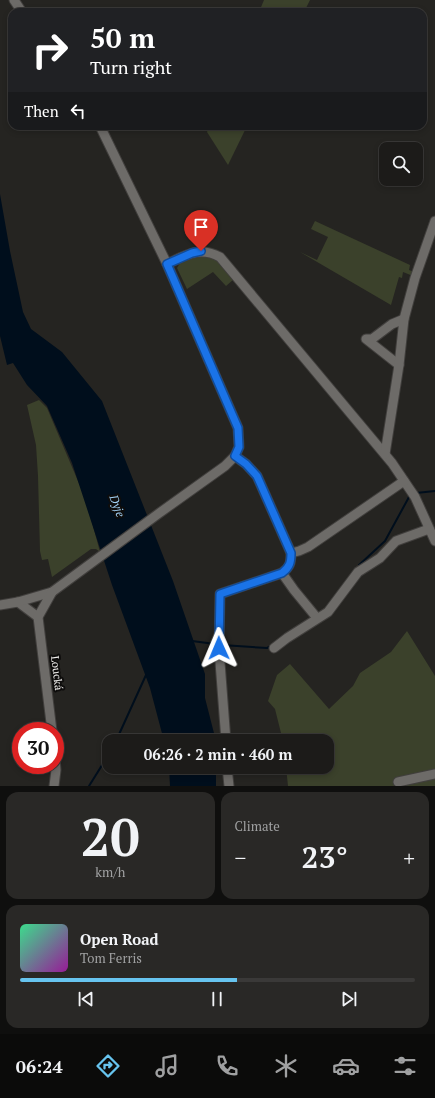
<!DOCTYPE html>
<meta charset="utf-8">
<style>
body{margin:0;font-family:"PT Serif",serif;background:#292826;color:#f1f3f6;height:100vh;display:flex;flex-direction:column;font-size:15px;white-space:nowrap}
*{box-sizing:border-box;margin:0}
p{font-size:13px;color:#a0a1a2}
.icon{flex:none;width:22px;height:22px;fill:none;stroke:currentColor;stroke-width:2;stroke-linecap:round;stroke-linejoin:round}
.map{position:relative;height:786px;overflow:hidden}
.sheet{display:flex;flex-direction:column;gap:6px;padding:6px;background:#0f0f0e;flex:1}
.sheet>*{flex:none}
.top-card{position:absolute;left:8px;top:8px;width:419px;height:122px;border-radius:12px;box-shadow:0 2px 6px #0003,0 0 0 1px #3a3938;background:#202124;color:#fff;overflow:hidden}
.controls{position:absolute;left:379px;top:142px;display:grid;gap:8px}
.controls a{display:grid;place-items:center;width:44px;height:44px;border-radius:8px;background:#1c1b19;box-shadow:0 2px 6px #0003,0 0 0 1px #3a3938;font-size:20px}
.speed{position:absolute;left:12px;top:722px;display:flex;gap:8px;font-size:20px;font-weight:700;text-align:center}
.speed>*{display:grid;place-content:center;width:52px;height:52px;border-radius:50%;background:#1c1b19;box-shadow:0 2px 6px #0003,0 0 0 1px #3a3938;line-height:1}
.speed .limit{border:6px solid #d22;background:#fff;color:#111}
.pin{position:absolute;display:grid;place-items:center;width:34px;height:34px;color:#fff;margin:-41px -17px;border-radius:50% 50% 50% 0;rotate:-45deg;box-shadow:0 0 4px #0007}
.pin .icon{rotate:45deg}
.me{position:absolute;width:44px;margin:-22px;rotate:359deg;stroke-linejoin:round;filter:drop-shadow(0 0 3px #0008)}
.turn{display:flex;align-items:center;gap:14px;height:84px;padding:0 16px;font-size:18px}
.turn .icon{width:52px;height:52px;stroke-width:2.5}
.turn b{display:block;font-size:28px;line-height:34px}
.then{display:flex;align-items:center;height:38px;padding:0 16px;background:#0003;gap:8px;font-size:15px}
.big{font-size:30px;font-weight:700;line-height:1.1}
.sheet .widget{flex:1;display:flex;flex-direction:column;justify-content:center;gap:6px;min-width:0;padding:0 14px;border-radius:12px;background:#292826}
.sheet .dial{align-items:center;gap:0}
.dial b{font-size:52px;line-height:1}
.song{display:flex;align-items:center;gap:12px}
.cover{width:48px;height:48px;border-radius:6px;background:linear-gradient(135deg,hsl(150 70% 55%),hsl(300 70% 35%))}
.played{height:4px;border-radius:2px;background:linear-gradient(90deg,#67c4ef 55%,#3a3938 55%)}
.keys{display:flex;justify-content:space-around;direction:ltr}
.heat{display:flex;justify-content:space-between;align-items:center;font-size:22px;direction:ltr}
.sheet .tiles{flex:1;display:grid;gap:6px;grid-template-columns:1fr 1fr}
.widget:last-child{grid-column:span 2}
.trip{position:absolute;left:102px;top:734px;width:232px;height:40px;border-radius:12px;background:#1c1b19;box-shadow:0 2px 6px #0003,0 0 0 1px #3a3938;font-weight:700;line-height:40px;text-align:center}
.tab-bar{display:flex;height:64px;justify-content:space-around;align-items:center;background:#0b0b0a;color:#a0a1a2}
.tab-bar .icon{width:28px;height:28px}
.tab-bar .current{color:#67c4ef}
.tab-bar b{font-size:18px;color:#f1f3f6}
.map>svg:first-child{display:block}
</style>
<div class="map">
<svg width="435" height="786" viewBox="0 0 435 786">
<rect width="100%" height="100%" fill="#252421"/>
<g fill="#3b412b">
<polygon points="264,0 310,0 304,12 259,12"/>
<polygon points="210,126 247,126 228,165 207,132"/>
<polygon points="315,221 410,265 409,270 414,272 413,276 403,272 402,278 399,277 391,305 300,252 317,260 328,237 311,229"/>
<polygon points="199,254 218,259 234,279 226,286 213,272 187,289 177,268 180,263"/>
<polygon points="39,400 47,408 86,500 100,552 96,549 91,549 52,577 48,559 42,560 40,551 38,476 36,445 27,405"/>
<polygon points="407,631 435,676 435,786 288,786 286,767 327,767 327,741 283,741 275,709 268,701 277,675 290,664 329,709 353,686 360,673 391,652"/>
</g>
<g fill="#000e1c">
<polygon points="0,194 10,251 23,312 31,329 62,352 102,401 173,581 205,674 205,698 216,741 164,741 150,688 112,585 72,463 47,406 27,385 13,363 7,365 0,336"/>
<polygon points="169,767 216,767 216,786 170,786"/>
</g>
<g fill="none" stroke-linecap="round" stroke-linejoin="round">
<g stroke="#000e1c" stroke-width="2">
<polyline points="416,493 435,491"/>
<polyline points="359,565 385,541 409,497 411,496"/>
<polyline points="192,641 215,644"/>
<polyline points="222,645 267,648 271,646"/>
<polyline points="116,741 146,675"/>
<polyline points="89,786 109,754"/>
</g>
<defs>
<g id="minor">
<polyline points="14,0 22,12"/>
<path d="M 167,264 C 186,255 200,246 220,257 L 392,463 L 415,497 L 435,541"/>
<polyline points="399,365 366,339 372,339 392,324 404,319"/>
<polyline points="385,454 399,365 404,319 415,278 435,221"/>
<polyline points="291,553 299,551 308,547 404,481"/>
<polyline points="282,573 294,590 317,618"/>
<polyline points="18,602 38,617"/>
<polyline points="0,605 18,602 52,592 158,514 225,466 235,456 239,447 238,428 167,264 100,126"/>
<polyline points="274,648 287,638 328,612 358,572 380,558 396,541 429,529"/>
<polyline points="52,731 38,617 52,592"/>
<path d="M 226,741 L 219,649 L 220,594 L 282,573 C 290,567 291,563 291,553 L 257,476 L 246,464 L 235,456"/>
<polyline points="227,767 229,786"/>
<polyline points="398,782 435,774"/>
<polyline points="54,786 56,770 55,757"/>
</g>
</defs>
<use href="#minor" stroke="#413f3d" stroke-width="11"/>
<use href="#minor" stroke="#6d6b68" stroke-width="9"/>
</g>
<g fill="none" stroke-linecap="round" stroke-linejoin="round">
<defs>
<path id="route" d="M 201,251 L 192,253 L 167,264 L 238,428 L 239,447 L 235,456 L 246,464 L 257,476 L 291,553 C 291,562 290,567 282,573 L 220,594 L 219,648"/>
</defs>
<use href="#route" stroke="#114b97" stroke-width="10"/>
<use href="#route" stroke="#1a73e8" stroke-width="7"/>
</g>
<g text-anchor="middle" stroke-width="4" stroke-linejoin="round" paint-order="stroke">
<g font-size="11" fill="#f2f1ef" stroke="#0e0d0c">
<text transform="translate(57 673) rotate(83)" y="4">Loucká</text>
</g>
<g font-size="12" font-style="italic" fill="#a0cef2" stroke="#0e0d0c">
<text transform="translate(117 506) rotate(70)" y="4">Dyje</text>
</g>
</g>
</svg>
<div class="controls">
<a><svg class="icon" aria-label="search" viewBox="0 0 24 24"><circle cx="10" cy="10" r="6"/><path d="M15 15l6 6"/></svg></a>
</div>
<div class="speed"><div class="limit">30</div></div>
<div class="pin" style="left:201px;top:251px;background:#d93025"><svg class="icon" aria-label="arrive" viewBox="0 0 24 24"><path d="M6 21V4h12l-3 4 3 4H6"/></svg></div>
<svg class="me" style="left:219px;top:648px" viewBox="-20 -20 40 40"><path d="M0-17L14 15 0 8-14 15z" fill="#1a73e8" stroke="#fff" stroke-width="4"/></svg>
<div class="trip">06:26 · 2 min · 460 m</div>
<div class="top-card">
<div class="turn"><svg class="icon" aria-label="right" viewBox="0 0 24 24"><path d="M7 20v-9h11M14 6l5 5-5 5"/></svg><div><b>50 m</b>Turn right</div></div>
<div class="then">Then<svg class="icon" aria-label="left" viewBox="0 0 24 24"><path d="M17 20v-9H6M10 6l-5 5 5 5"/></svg></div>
</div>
</div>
<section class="sheet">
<div class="tiles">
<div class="widget dial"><b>20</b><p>km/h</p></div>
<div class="widget"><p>Climate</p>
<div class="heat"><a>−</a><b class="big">23°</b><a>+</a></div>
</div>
<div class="widget">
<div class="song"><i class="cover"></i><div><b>Open Road</b><p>Tom Ferris</p></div></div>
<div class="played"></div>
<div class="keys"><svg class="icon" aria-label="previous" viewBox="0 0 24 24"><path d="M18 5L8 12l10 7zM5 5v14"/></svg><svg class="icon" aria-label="pause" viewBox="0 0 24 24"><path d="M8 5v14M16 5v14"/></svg><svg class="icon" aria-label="next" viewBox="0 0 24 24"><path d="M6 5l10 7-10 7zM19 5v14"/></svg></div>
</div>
</div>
</section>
<nav class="tab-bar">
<b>06:24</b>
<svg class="icon current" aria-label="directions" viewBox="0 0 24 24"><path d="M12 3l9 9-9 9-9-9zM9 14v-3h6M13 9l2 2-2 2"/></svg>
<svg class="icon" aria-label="music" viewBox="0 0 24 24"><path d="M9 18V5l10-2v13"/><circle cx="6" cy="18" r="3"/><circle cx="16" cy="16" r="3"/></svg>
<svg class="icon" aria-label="phone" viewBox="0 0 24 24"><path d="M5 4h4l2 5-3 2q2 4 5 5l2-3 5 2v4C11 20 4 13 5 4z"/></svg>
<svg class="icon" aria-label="climate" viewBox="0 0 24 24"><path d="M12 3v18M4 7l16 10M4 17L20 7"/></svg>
<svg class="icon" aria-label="car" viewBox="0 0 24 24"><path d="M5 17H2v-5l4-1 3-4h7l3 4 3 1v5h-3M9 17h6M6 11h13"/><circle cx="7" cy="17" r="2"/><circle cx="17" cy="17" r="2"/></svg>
<svg class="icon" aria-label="filters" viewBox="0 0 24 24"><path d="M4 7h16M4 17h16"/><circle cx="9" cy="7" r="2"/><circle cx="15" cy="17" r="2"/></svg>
</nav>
